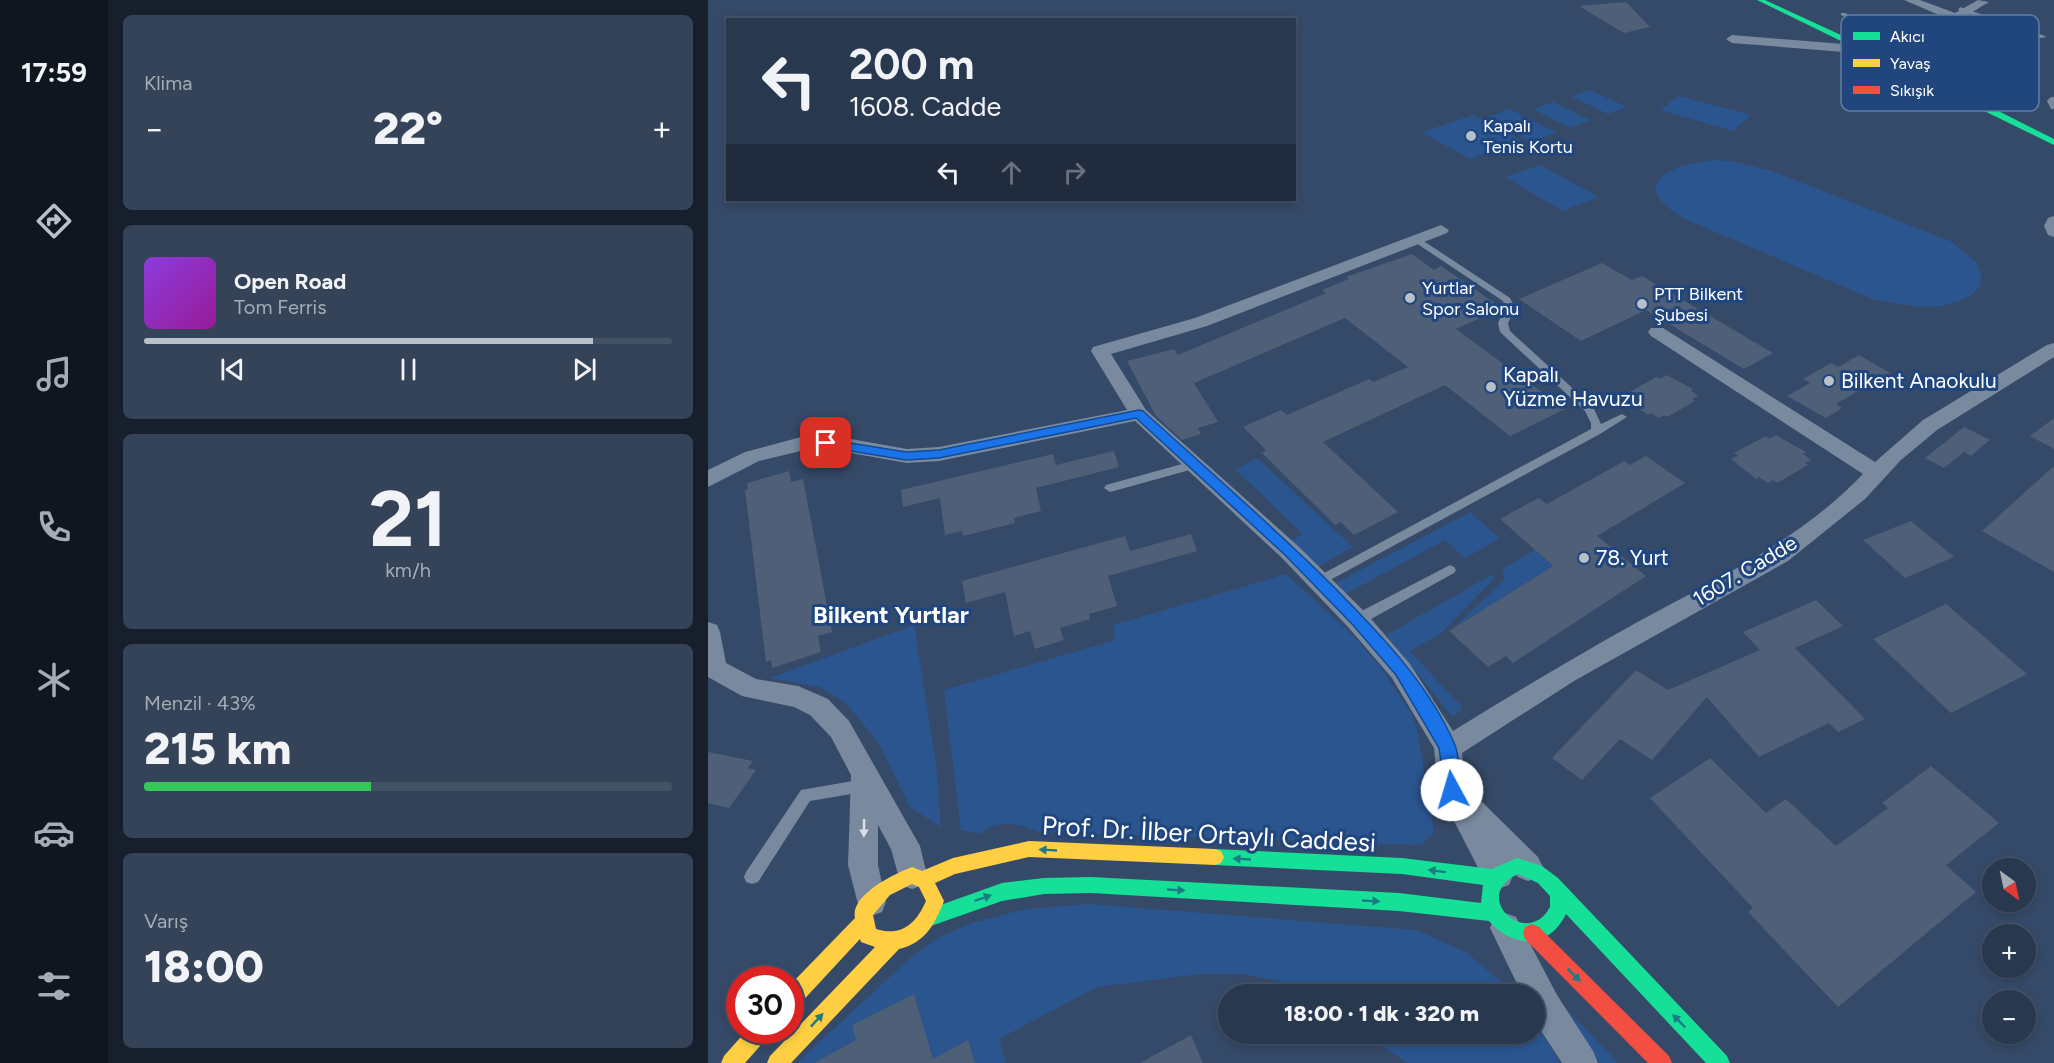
<!DOCTYPE html>
<html lang="tr">
<meta charset="utf-8">
<style>
body{margin:0;font-family:Figtree,sans-serif;background:#344358;color:#f1f3f6;height:100vh;display:flex;flex-direction:column;font-size:22px;white-space:nowrap}
*{box-sizing:border-box;margin:0}
p{font-size:20px;color:#a5acb6}
.icon{flex:none;width:33px;height:33px;fill:none;stroke:currentColor;stroke-width:2;stroke-linecap:round;stroke-linejoin:round}
.map{position:relative;flex:1;overflow:hidden}
.sheet{display:flex;flex-direction:column;gap:15px;padding:15px;background:#161f2b;width:600px}
.sheet>*{flex:none}
.hud{position:absolute;left:18px;top:18px;width:570px;height:183px;border-radius:0px;box-shadow:0 3px 9px #0003,0 0 0 2px #445266;background:#28384e;color:#f1f3f6;overflow:hidden}
.needle{width:39px;rotate:147deg}
.controls{position:absolute;left:1274px;top:858px;display:grid;gap:12px}
.controls a{display:grid;place-items:center;width:54px;height:54px;border-radius:50%;background:#28384e;box-shadow:0 3px 9px #0003,0 0 0 2px #445266;font-size:30px}
.speed{position:absolute;left:18px;top:966px;display:flex;gap:12px;font-size:30px;font-weight:700;text-align:center}
.speed>*{display:grid;place-content:center;width:78px;height:78px;border-radius:50%;background:#28384e;box-shadow:0 3px 9px #0003,0 0 0 2px #445266;line-height:1}
.speed .limit{border:9px solid #d22;background:#fff;color:#111}
.pin{position:absolute;display:grid;place-items:center;width:51px;height:51px;color:#fff;margin:-26px;border-radius:12px;box-shadow:0 3px 9px #0006}
.me{position:absolute;width:66px;margin:-33px;rotate:354deg;stroke-linejoin:round;filter:drop-shadow(0 0 4px #0008)}
.turn{display:flex;align-items:center;gap:21px;height:126px;padding:0 24px;font-size:27px}
.turn .icon{width:78px;height:78px;stroke-width:2.5}
.turn b{display:block;font-size:42px;line-height:51px}
.lanes{display:flex;align-items:center;height:57px;padding:0 24px;background:#0003;justify-content:center;gap:30px;direction:ltr}
.lanes .off{opacity:.35}
.big{font-size:45px;font-weight:800;line-height:1.1}
.sheet .widget{flex:1;display:flex;flex-direction:column;justify-content:center;gap:9px;min-width:0;padding:0 21px;border-radius:9px;background:#344358}
.sheet .dial{align-items:center;gap:0}
.dial b{font-size:78px;line-height:1}
.song{display:flex;align-items:center;gap:18px}
.cover{width:72px;height:72px;border-radius:9px;background:linear-gradient(135deg,hsl(270 70% 55%),hsl(300 70% 35%))}
.played{height:6px;border-radius:3px;background:linear-gradient(90deg,#b8c0ca 85%,#445266 85%)}
.keys{display:flex;justify-content:space-around;direction:ltr}
.heat{display:flex;justify-content:space-between;align-items:center;font-size:33px;direction:ltr}
.charge{height:9px;border-radius:4px;background:linear-gradient(90deg,#34c759 43%,#445266 0)}
.trip{position:absolute;left:510px;top:984px;width:327px;height:60px;border-radius:30px;background:#28384e;box-shadow:0 3px 9px #0003,0 0 0 2px #445266;font-weight:800;line-height:60px;text-align:center}
main{display:flex;flex:1;min-height:0}
.dock{display:flex;flex-direction:column;width:108px;justify-content:space-around;align-items:center;background:#10161f;color:#a5acb6}
.dock .icon{width:42px;height:42px}
.dock .current{color:#b8c0ca}
.dock b{font-size:27px;color:#f1f3f6}
.map>svg:first-child{display:block}
</style>
<main>
<nav class="dock">
<b>17:59</b>
<svg class="icon current" aria-label="directions" viewBox="0 0 24 24"><path d="M12 3l9 9-9 9-9-9zM9 14v-3h6M13 9l2 2-2 2"/></svg>
<svg class="icon" aria-label="music" viewBox="0 0 24 24"><path d="M9 18V5l10-2v13"/><circle cx="6" cy="18" r="3"/><circle cx="16" cy="16" r="3"/></svg>
<svg class="icon" aria-label="phone" viewBox="0 0 24 24"><path d="M5 4h4l2 5-3 2q2 4 5 5l2-3 5 2v4C11 20 4 13 5 4z"/></svg>
<svg class="icon" aria-label="climate" viewBox="0 0 24 24"><path d="M12 3v18M4 7l16 10M4 17L20 7"/></svg>
<svg class="icon" aria-label="car" viewBox="0 0 24 24"><path d="M5 17H2v-5l4-1 3-4h7l3 4 3 1v5h-3M9 17h6M6 11h13"/><circle cx="7" cy="17" r="2"/><circle cx="17" cy="17" r="2"/></svg>
<svg class="icon" aria-label="filters" viewBox="0 0 24 24"><path d="M4 7h16M4 17h16"/><circle cx="9" cy="7" r="2"/><circle cx="15" cy="17" r="2"/></svg>
</nav>
<section class="sheet">
<div class="widget"><p>Klima</p>
<div class="heat"><a>−</a><b class="big">22°</b><a>+</a></div>
</div>
<div class="widget">
<div class="song"><i class="cover"></i><div><b>Open Road</b><p>Tom Ferris</p></div></div>
<div class="played"></div>
<div class="keys"><svg class="icon" aria-label="previous" viewBox="0 0 24 24"><path d="M18 5L8 12l10 7zM5 5v14"/></svg><svg class="icon" aria-label="pause" viewBox="0 0 24 24"><path d="M8 5v14M16 5v14"/></svg><svg class="icon" aria-label="next" viewBox="0 0 24 24"><path d="M6 5l10 7-10 7zM19 5v14"/></svg></div>
</div>
<div class="widget dial"><b>21</b><p>km/h</p></div>
<div class="widget"><p>Menzil · 43%</p><b class="big">215 km</b><div class="charge"></div></div>
<div class="widget"><p>Varış</p><b class="big">18:00</b></div>
</section>
<div class="map">
<svg width="1346" height="1063" viewBox="0 0 1346 1063">
<rect width="100%" height="100%" fill="#354a68"/>
<g fill="#2b558f">
<polygon points="882,90 919,107 900,114 863,96"/>
<polygon points="971,96 1043,115 1025,131 952,110"/>
<polygon points="845,102 882,120 862,128 825,109"/>
<polygon points="802,109 849,133 824,142 777,118"/>
<polygon points="765,115 813,140 762,159 714,132"/>
<path d="M 1009,160 L 1028,162 L 1064,171 L 1244,242 L 1269,263 L 1273,274 L 1272,285 L 1265,294 L 1252,301 L 1234,306 L 1213,307 L 1167,300 L 979,220 C 915,185 962,163 1009,160 Z"/>
<polygon points="832,165 891,197 855,211 797,177"/>
<polygon points="549,458 645,547 609,567 583,541 595,534 527,469"/>
<polygon points="762,512 792,539 757,558 737,540 636,595 626,584"/>
<polygon points="827,550 845,566 744,629 796,580 795,568"/>
<path d="M 578,574 L 641,632 L 671,665 L 704,715 L 710,733 L 726,832 L 713,845 L 330,832 C 309,823 291,819 272,834 L 253,830 L 236,690 L 407,640 L 405,625 Z"/>
<polygon points="785,574 785,580 732,634 702,651 754,707 754,711 744,716 678,635"/>
<polygon points="206,625 228,764 233,827 202,807 170,742 138,703 112,687 62,678"/>
<polygon points="381,904 708,930 758,952 807,994 596,994 585,984 536,974 492,974 389,987 291,1039 298,1063 267,1063 260,1040 225,1059 206,994 145,1025 148,1040 109,1061 109,1063 89,1063 201,959 233,936 264,923 318,909"/>
<path d="M 854,1005 L 910,1063 L 891,1063 C 881,1042 862,1027 854,1005 Z"/>
<polygon points="827,1021 852,1063 699,1063 678,1048 641,1034 826,1034"/>
</g>
<g fill="#4e5f77">
<polygon points="918,2 942,27 916,33 871,6"/>
<polygon points="1281,24 1332,40 1276,63 1247,53 1252,51 1228,43"/>
<polygon points="704,254 726,270 733,266 794,308 748,329 857,409 802,436 737,385 615,442 690,512 646,535 633,522 627,525 554,453 558,450 535,427 573,410 579,415 661,379 665,382 700,367 637,318 486,383 510,422 490,428 493,434 474,440 448,416 419,361 466,349 470,355 618,293 614,290 641,279 638,277"/>
<polygon points="894,263 924,280 934,276 1065,353 1036,369 938,310 873,341 811,299"/>
<polygon points="1151,355 1187,376 1172,385 1166,382 1152,390 1128,404 1134,408 1118,418 1079,396 1102,383 1095,379 1123,363 1130,367"/>
<polygon points="958,375 985,389 983,391 990,396 984,399 987,401 959,417 956,415 951,418 943,413 940,415 917,398 923,395 920,393 948,377 952,379"/>
<polygon points="1346,418 1346,449 1322,436"/>
<polygon points="1256,427 1282,440 1263,456 1256,452 1236,468 1217,458"/>
<polygon points="1068,435 1098,452 1095,454 1103,460 1097,463 1100,465 1069,483 1065,480 1060,483 1051,477 1048,479 1023,459 1030,456 1026,453 1058,436 1061,439"/>
<polygon points="406,451 411,467 328,488 333,511 306,518 307,523 255,536 254,531 237,535 232,498 195,507 193,490 345,454 348,465"/>
<polygon points="938,456 977,483 889,536 938,576 805,663 798,656 780,667 741,631 845,566 792,519 830,498 839,504 916,461 922,465"/>
<polygon points="1346,466 1346,572 1274,531"/>
<polygon points="81,471 83,482 95,479 124,632 110,636 113,652 64,668 63,660 58,662 37,490 40,489 39,483"/>
<polygon points="1203,521 1246,557 1197,578 1155,540"/>
<polygon points="483,534 489,551 400,576 409,606 381,614 382,619 352,628 356,640 327,649 322,631 306,636 297,592 258,603 254,581 417,536 422,551"/>
<polygon points="1108,600 1135,626 1087,648 1157,719 1130,732 1121,723 1051,757 999,697 944,760 912,739 874,780 844,758 928,670 960,690 1052,650 1035,632"/>
<polygon points="1238,604 1319,674 1243,713 1165,639"/>
<polygon points="0,752 45,761 40,768 48,770 21,808 0,803"/>
<polygon points="1002,758 1058,813 1078,799 1128,846 1180,808 1174,803 1223,766 1291,823 1238,865 1268,892 1130,1007 1040,912 1045,908 942,798"/>
<polygon points="206,994 225,1059 260,1040 267,1063 106,1063 148,1040 144,1025"/>
<polygon points="483,1035 495,1063 432,1063"/>
</g>
<g fill="none" stroke-linecap="round" stroke-linejoin="round">
<g fill="#798a9f" fill-rule="evenodd">
<polygon points="1252,7 1337,36 1338,37 1333,38 1250,10"/>
<polygon points="1133,13 1137,13 1193,40 1188,41 1133,15"/>
<polygon points="1343,97 1346,97 1346,109 1343,109 1339,101"/>
<polygon points="708,236 802,298 807,308 800,323 802,331 885,407 893,424 914,414 919,417 892,434 611,586 607,584 605,581 607,578 883,429 883,423 877,411 792,332 790,323 797,308 795,301 705,241 705,237"/>
<polygon points="485,461 491,465 489,468 402,492 396,488 398,485"/>
<polygon points="742,565 746,567 748,570 746,573 654,624 644,624 643,620 644,616"/>
<polygon points="156,779 161,781 163,786 161,791 102,801 50,882 44,884 38,882 36,877 38,872 93,790"/>
</g>
<g fill="#798a9f" fill-rule="evenodd">
<polygon points="1196,0 1212,0 1247,13 1270,0 1281,2 1246,23 1161,54 1024,43 1018,39 1024,35 1160,46 1238,18"/>
<polygon points="1346,216 1346,237 1340,235 1336,226 1340,218"/>
<path d="M 733,225 L 741,230 L 739,233 L 499,326 L 403,354 L 438,410 L 590,546 L 658,613 L 702,664 L 745,731 C 805,694 865,658 926,624 C 1007,580 1091,541 1155,474 L 943,336 L 940,332 L 943,328 L 955,328 L 1167,462 L 1215,420 L 1339,345 L 1346,343 L 1346,357 L 1229,430 L 1193,460 L 1157,499 L 1080,561 L 866,681 L 754,753 L 758,788 L 762,796 L 772,800 L 830,857 L 835,867 L 830,877 L 820,881 L 810,877 L 802,869 L 805,875 L 801,885 L 790,889 L 779,885 L 730,790 L 726,748 L 684,678 L 640,627 L 574,558 L 427,421 L 231,461 L 199,463 L 126,450 L 93,451 L 51,461 L 0,487 L 0,470 L 37,452 L 93,437 L 126,436 L 199,449 L 231,447 L 419,410 L 383,351 L 385,347 L 487,318 Z"/>
<polygon points="0,622 9,625 12,632 18,663 48,679 90,686 120,699 141,721 212,846 219,875 215,885 204,889 193,885 183,849 170,825 170,865 178,902 174,912 163,916 152,912 140,865 143,775 123,737 102,715 86,707 34,696 0,677"/>
<polygon points="797,913 808,917 849,995 885,1051 890,1063 854,1063 826,1020 826,994 814,994 782,928 786,917"/>
</g>
<g fill="#16e098" fill-rule="evenodd">
<polygon points="1049,0 1057,0 1211,71 1346,139 1346,145"/>
<path d="M 507,849 L 694,858 L 784,869 L 809,858 L 834,866 L 850,878 L 1019,1056 L 1022,1063 L 998,1063 L 858,914 C 841,949 806,949 781,921 L 691,911 L 383,893 L 336,894 L 294,901 L 220,927 L 213,924 L 211,918 L 213,912 L 294,883 L 336,878 L 383,877 L 691,893 L 773,903 L 775,885 L 694,874 L 507,865 L 501,863 L 498,857 L 501,851 ZM 810,874 L 830,883 L 842,896 L 842,907 C 819,950 761,896 810,874 Z"/>
</g>
<g fill="#ffcf43" fill-rule="evenodd">
<path d="M 321,841 L 507,849 L 513,851 L 516,857 L 513,863 L 507,865 L 321,857 L 247,874 L 227,883 L 236,901 C 227,924 217,943 191,949 L 83,1063 L 59,1063 L 62,1056 L 167,947 L 153,942 L 152,939 L 89,1007 L 82,1010 L 82,985 L 147,918 C 142,895 186,874 204,867 L 214,871 L 245,858 ZM 204,884 L 211,887 L 218,901 C 208,924 193,937 168,929 L 165,915 L 182,895 Z"/>
<polygon points="39,1030 63,1030 60,1037 37,1063 13,1063 16,1056"/>
</g>
<polygon fill="#f24e42" fill-rule="evenodd" points="824,924 831,927 961,1056 964,1063 940,1063 817,939 815,933 817,927"/>
</g>
<defs><path id="oneway-solid" d="M-6-.8H1V-3.2L6.5 0L1 3.2V.8H-6Z" transform="scale(1.5)"/></defs>
<use fill="#dee2e7" href="#oneway-solid" transform="translate(156 828) rotate(91)"/>
<g fill="#1c7c86">
<use href="#oneway-solid" transform="translate(340 850) rotate(-177)"/>
<use href="#oneway-solid" transform="translate(534 859) rotate(-177)"/>
<use href="#oneway-solid" transform="translate(729 871) rotate(-173)"/>
<use href="#oneway-solid" transform="translate(468 890) rotate(3)"/>
<use href="#oneway-solid" transform="translate(275 898) rotate(-19)"/>
<use href="#oneway-solid" transform="translate(663 901) rotate(3)"/>
<use href="#oneway-solid" transform="translate(866 975) rotate(45)"/>
<use href="#oneway-solid" transform="translate(109 1020) rotate(-47)"/>
<use href="#oneway-solid" transform="translate(971 1021) rotate(-134)"/>
</g>
<path fill="#1a73e8" stroke="#114b97" stroke-width="1.5" d="M 431,410 L 435,411 C 499,469 565,526 626,587 C 672,634 721,684 747,745 C 752,758 751,776 753,790 L 750,796 L 744,798 L 738,796 L 731,748 L 688,675 L 644,624 L 577,555 L 428,418 L 231,458 L 198,460 L 118,447 L 111,443 L 118,439 L 198,452 L 231,450 Z"/>
<g fill="#b8c0ca" stroke="#20467d" stroke-width="2">
<circle cx="763" cy="136" r="6"/>
<circle cx="702" cy="298" r="6"/>
<circle cx="934" cy="304" r="6"/>
<circle cx="1121" cy="381" r="6"/>
<circle cx="783" cy="387" r="6"/>
<circle cx="876" cy="558" r="6"/>
</g>
<g text-anchor="middle" stroke-width="6" stroke-linejoin="round" paint-order="stroke">
<g font-size="18" fill="#fff" stroke="#20467d" text-anchor="start">
<text x="775" y="132">Kapalı<tspan x="775" dy="21">Tenis Kortu</tspan></text>
<text x="714" y="294">Yurtlar<tspan x="714" dy="21">Spor Salonu</tspan></text>
<text x="946" y="300">PTT Bilkent<tspan x="946" dy="21">Şubesi</tspan></text>
</g>
<g font-size="21" fill="#fff" stroke="#20467d" text-anchor="start">
<text x="795" y="382">Kapalı<tspan x="795" dy="24">Yüzme Havuzu</tspan></text>
<text x="1133" y="388">Bilkent Anaokulu</text>
<text x="888" y="565">78. Yurt</text>
</g>
<g font-size="21" fill="#fff" stroke="#20467d">
<text transform="translate(1037 571) rotate(-31)" y="7">1607. Cadde</text>
</g>
<g font-size="24" font-weight="bold" fill="#fff" stroke="#20467d">
<text x="183" y="623">Bilkent Yurtlar</text>
</g>
<g font-size="26" fill="#fff" stroke="#20467d">
<text transform="translate(501 834) rotate(3)" y="9">Prof. Dr. İlber Ortaylı Caddesi</text>
</g>
</g>
<rect x="1133" y="15" width="198" height="96" rx="9" fill="#20467d" stroke="#637ea4" stroke-width="1.5"/>
<rect x="1145" y="32" width="27" height="8" fill="#16e098"/>
<rect x="1145" y="59" width="27" height="8" fill="#ffcf43"/>
<rect x="1145" y="86" width="27" height="8" fill="#f24e42"/>
<g font-size="16" fill="#fff">
<text x="1182" y="42">Akıcı</text>
<text x="1182" y="69">Yavaş</text>
<text x="1182" y="96">Sıkışık</text>
</g>
</svg>
<div class="controls">
<a><svg class="needle" viewBox="-14 -14 28 28"><path d="M0-13l5 13h-10z" fill="#e53935"/><path d="M0 13l5-13h-10z" fill="#a5acb6"/></svg></a>
<a>+</a>
<a>−</a>
</div>
<div class="speed"><div class="limit">30</div></div>
<div class="pin" style="left:118px;top:443px;background:#d93025"><svg class="icon" aria-label="arrive" viewBox="0 0 24 24"><path d="M6 21V4h12l-3 4 3 4H6"/></svg></div>
<svg class="me" style="left:744px;top:790px" viewBox="-20 -20 40 40"><circle r="19" fill="#fff"/><path d="M0-13L10 11 0 6-10 11z" fill="#1a73e8"/></svg>
<div class="trip">18:00 · 1 dk · 320 m</div>
<div class="hud">
<div class="turn"><svg class="icon" aria-label="left" viewBox="0 0 24 24"><path d="M17 20v-9H6M10 6l-5 5 5 5"/></svg><div><b>200 m</b>1608. Cadde</div></div>
<div class="lanes"><svg class="icon" aria-label="left" viewBox="0 0 24 24"><path d="M17 20v-9H6M10 6l-5 5 5 5"/></svg><svg class="icon off" aria-label="ahead" viewBox="0 0 24 24"><path d="M12 20V5M6 11l6-6 6 6"/></svg><svg class="icon off" aria-label="right" viewBox="0 0 24 24"><path d="M7 20v-9h11M14 6l5 5-5 5"/></svg></div>
</div>
</div>
</main>
